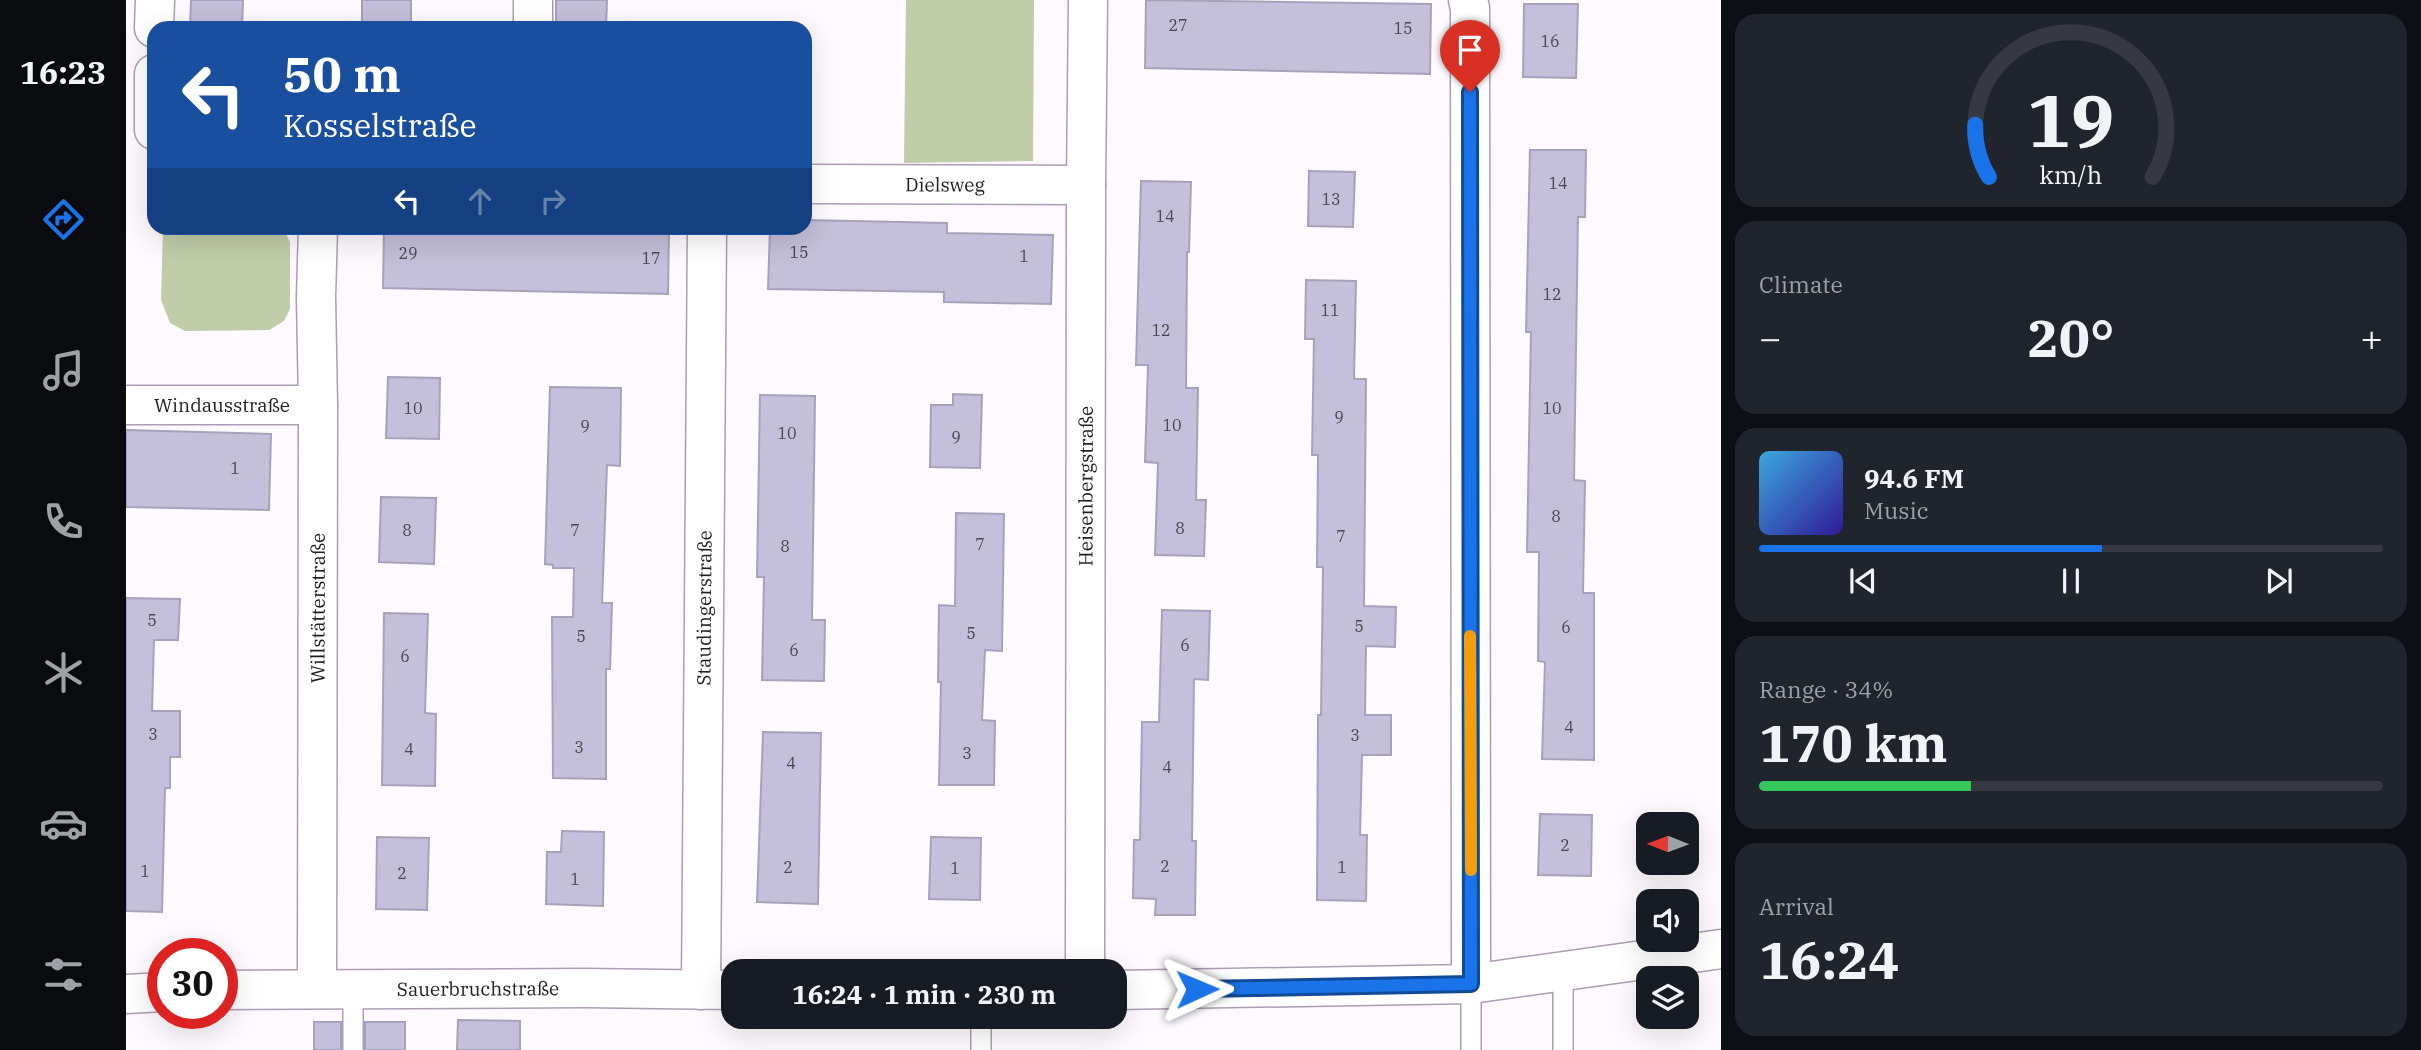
<!DOCTYPE html>
<meta charset="utf-8">
<style>
body{margin:0;font-family:"IBM Plex Serif",serif;background:#20242c;color:#f1f3f6;height:100vh;display:flex;flex-direction:column;font-size:26px;white-space:nowrap}
*{box-sizing:border-box;margin:0}
p{font-size:23px;color:#9ea1a6}
.icon{flex:none;width:38px;height:38px;fill:none;stroke:currentColor;stroke-width:2;stroke-linecap:round;stroke-linejoin:round}
.map{position:relative;flex:1;overflow:hidden}
.details{display:flex;flex-direction:column;gap:14px;padding:14px;background:#0d0f14;width:700px}
.details>*{flex:none}
.top-card{position:absolute;left:21px;top:21px;width:665px;height:214px;border-radius:21px;box-shadow:0 7px 28px #0002;background:#1a4fa0;color:#fff;overflow:hidden}
.needle{width:46px;rotate:271deg}
.buttons{position:absolute;left:1510px;top:812px;display:grid;gap:14px}
.buttons a{display:grid;place-items:center;width:63px;height:63px;border-radius:14px;background:#171b24;box-shadow:0 7px 28px #0002;font-size:35px}
.speed{position:absolute;left:21px;top:938px;display:flex;gap:14px;font-size:35px;font-weight:700;text-align:center}
.speed>*{display:grid;place-content:center;width:91px;height:91px;border-radius:50%;background:#171b24;box-shadow:0 7px 28px #0002;line-height:1}
.speed .limit{border:10px solid #d22;background:#fff;color:#111}
.pin{position:absolute;display:grid;place-items:center;width:60px;height:60px;color:#fff;margin:-72px -30px;border-radius:50% 50% 50% 0;rotate:-45deg;box-shadow:0 0 7px #0007}
.pin .icon{rotate:45deg}
.me{position:absolute;width:77px;margin:-38px;rotate:89deg;stroke-linejoin:round;filter:drop-shadow(0 0 5px #0008)}
.turn{display:flex;align-items:center;gap:24px;height:147px;padding:0 21px;font-size:32px}
.turn .icon{width:91px;height:91px;stroke-width:2.5}
.turn b{display:block;font-size:49px;line-height:60px}
.lanes{display:flex;align-items:center;height:66px;padding:0 21px;background:#0003;justify-content:center;gap:35px;direction:ltr}
.lanes .off{opacity:.35}
.big{font-size:52px;font-weight:700;line-height:1.1}
.details .tile{flex:1;display:flex;flex-direction:column;justify-content:center;gap:10px;min-width:0;padding:0 24px;border-radius:21px;background:#20242c}
.details .dial{align-items:center;gap:0}
.dial svg{height:182px;overflow:visible;fill:none;stroke:#363941;stroke-width:7;stroke-linecap:round;text-anchor:middle}
.dial text{fill:#f1f3f6;stroke:none}
.song{display:flex;align-items:center;gap:21px}
.cover{width:84px;height:84px;border-radius:10px;background:linear-gradient(135deg,hsl(200 70% 55%),hsl(250 70% 35%))}
.played{height:7px;border-radius:4px;background:linear-gradient(90deg,#1a73e8 55%,#363941 55%)}
.keys{display:flex;justify-content:space-around;direction:ltr}
.heat{display:flex;justify-content:space-between;align-items:center;font-size:38px;direction:ltr}
.charge{height:10px;border-radius:5px;background:linear-gradient(90deg,#34c759 34%,#363941 0)}
.trip{position:absolute;left:595px;top:959px;width:406px;height:70px;border-radius:21px;background:#171b24;box-shadow:0 7px 28px #0002;font-weight:700;line-height:70px;text-align:center}
main{display:flex;flex:1;min-height:0}
.tabs{display:flex;flex-direction:column;width:126px;justify-content:space-around;align-items:center;background:#090b0e;color:#9ea1a6}
.tabs .icon{width:49px;height:49px}
.tabs .selected{color:#1a73e8}
.tabs b{font-size:32px;color:#f1f3f6}
.map>svg:first-child{display:block}
</style>
<main>
<nav class="tabs">
<b>16:23</b>
<svg class="icon selected" aria-label="directions" viewBox="0 0 24 24"><path d="M12 3l9 9-9 9-9-9zM9 14v-3h6M13 9l2 2-2 2"/></svg>
<svg class="icon" aria-label="music" viewBox="0 0 24 24"><path d="M9 18V5l10-2v13"/><circle cx="6" cy="18" r="3"/><circle cx="16" cy="16" r="3"/></svg>
<svg class="icon" aria-label="phone" viewBox="0 0 24 24"><path d="M5 4h4l2 5-3 2q2 4 5 5l2-3 5 2v4C11 20 4 13 5 4z"/></svg>
<svg class="icon" aria-label="climate" viewBox="0 0 24 24"><path d="M12 3v18M4 7l16 10M4 17L20 7"/></svg>
<svg class="icon" aria-label="car" viewBox="0 0 24 24"><path d="M5 17H2v-5l4-1 3-4h7l3 4 3 1v5h-3M9 17h6M6 11h13"/><circle cx="7" cy="17" r="2"/><circle cx="17" cy="17" r="2"/></svg>
<svg class="icon" aria-label="filters" viewBox="0 0 24 24"><path d="M4 7h16M4 17h16"/><circle cx="9" cy="7" r="2"/><circle cx="15" cy="17" r="2"/></svg>
</nav>
<div class="map">
<svg width="1595" height="1050" viewBox="0 0 1595 1050">
<rect width="100%" height="100%" fill="#fdf9fe"/>
<g fill="#c1cca8">
<polygon points="780,0 908,0 907,161 778,163"/>
<polygon points="37,228 157,228 164,242 164,309 158,321 143,330 59,331 44,323 35,300"/>
</g>
<g fill="#c4bfda" stroke="#a7a2bc" stroke-width="2">
<polygon points="65,0 117,0 116,28 64,28"/>
<rect x="236" y="0" width="49" height="28"/>
<polygon points="430,0 481,0 480,28 430,28"/>
<polygon points="1020,0 1305,4 1304,74 1019,68"/>
<polygon points="1398,4 1452,4 1450,78 1397,77"/>
<polygon points="1404,150 1460,150 1459,217 1452,217 1448,480 1459,481 1457,593 1468,593 1468,760 1416,759 1419,662 1412,661 1413,552 1401,552 1405,332 1400,332"/>
<polygon points="1183,171 1229,172 1227,227 1182,226"/>
<polygon points="1015,181 1065,182 1063,252 1061,252 1060,388 1072,388 1070,500 1080,500 1078,556 1029,555 1032,463 1019,462 1022,365 1010,365"/>
<polygon points="679,220 821,223 821,233 927,235 925,304 818,302 818,292 642,289 644,228 679,228"/>
<polygon points="258,228 543,228 542,294 257,288"/>
<polygon points="1180,280 1230,281 1228,379 1240,379 1238,606 1270,607 1269,647 1240,646 1239,715 1265,715 1265,755 1236,755 1234,835 1241,835 1240,901 1191,900 1192,715 1195,715 1197,567 1191,567 1192,455 1186,455 1188,339 1179,339"/>
<polygon points="262,377 314,378 313,439 260,438"/>
<polygon points="424,387 495,388 494,466 481,465 476,603 486,603 484,669 480,669 480,779 427,778 426,617 447,617 448,568 427,568 427,565 419,564"/>
<polygon points="827,394 856,395 854,468 804,467 805,405 827,405"/>
<polygon points="634,395 689,396 686,620 699,620 698,681 636,680 638,577 631,577"/>
<polygon points="0,430 145,434 143,510 0,507"/>
<polygon points="255,497 310,498 308,564 253,562"/>
<polygon points="830,513 878,514 876,651 859,650 856,720 869,721 868,785 813,785 815,682 812,682 813,605 829,606"/>
<polygon points="0,598 54,599 52,640 28,640 26,711 54,711 54,757 44,757 44,788 39,788 36,912 0,911"/>
<polygon points="1036,610 1084,611 1082,680 1068,679 1066,841 1070,841 1069,915 1029,915 1030,899 1007,898 1008,840 1014,840 1016,722 1033,722"/>
<polygon points="258,613 302,614 299,713 310,714 309,786 256,785"/>
<polygon points="637,732 695,733 692,904 631,902"/>
<polygon points="1414,814 1466,815 1465,876 1412,875"/>
<polygon points="436,831 478,832 477,906 420,904 421,852 435,852"/>
<polygon points="251,837 303,838 301,910 250,909"/>
<polygon points="805,837 855,838 854,900 803,899"/>
<polygon points="332,1020 394,1021 394,1050 331,1050"/>
<rect x="188" y="1022" width="27" height="28"/>
<rect x="239" y="1022" width="40" height="28"/>
</g>
<g fill="none" stroke-linecap="round" stroke-linejoin="round">
<defs>
<g id="service">
<polyline points="1437,972 1437,1050"/>
<polyline points="1345,984 1345,1050"/>
<polyline points="227,1050 227,988"/>
<polyline points="855,1050 855,1017"/>
</g>
<g id="minor">
<polyline points="1342,0 1344,8 1345,984"/>
<polyline points="28,28 29,0"/>
<polyline points="407,28 407,0"/>
<polyline points="28,74 28,130"/>
<path id="s1" d="M 679,184 L 960,185"/>
<path id="s2" d="M 0,405 L 192,405"/>
<path id="s3" d="M 959,971 L 960,185 L 962,0"/>
<path id="s4" d="M 191,988 L 192,405 L 190,297 L 192,228"/>
<path id="s5" d="M 96,990 L 459,988 L 607,990"/>
<path id="s6" d="M 575,990 L 581,228"/>
<polyline points="989,990 1345,984 1595,949"/>
<polyline points="0,994 37,992"/>
</g>
</defs>
<use href="#service" stroke="#ad9db3" stroke-width="22"/>
<use href="#minor" stroke="#ad9db3" stroke-width="41"/>
<use href="#service" stroke="#fff" stroke-width="19"/>
<use href="#minor" stroke="#fff" stroke-width="38"/>
</g>
<g fill="none" stroke-linecap="round" stroke-linejoin="round">
<defs>
<polyline id="route" points="1071,989 1345,984 1344,92"/>
</defs>
<use href="#route" stroke="#114b97" stroke-width="18"/>
<use href="#route" stroke="#1a73e8" stroke-width="12"/>
<polyline stroke="#f59e0b" stroke-width="12" points="1344,636 1345,870"/>
</g>
<g text-anchor="middle" stroke-width="7" stroke-linejoin="round" paint-order="stroke">
<g font-size="16" fill="#4b4652">
<text x="1052" y="31">27</text>
<text x="1277" y="34">15</text>
<text x="1424" y="47">16</text>
<text x="1432" y="189">14</text>
<text x="1205" y="205">13</text>
<text x="1039" y="222">14</text>
<text x="673" y="258">15</text>
<text x="282" y="259">29</text>
<text x="898" y="262">1</text>
<text x="525" y="264">17</text>
<text x="1426" y="300">12</text>
<text x="1204" y="316">11</text>
<text x="1035" y="336">12</text>
<text x="287" y="414">10</text>
<text x="1426" y="414">10</text>
<text x="1213" y="423">9</text>
<text x="1046" y="431">10</text>
<text x="459" y="432">9</text>
<text x="661" y="439">10</text>
<text x="830" y="443">9</text>
<text x="109" y="474">1</text>
<text x="1430" y="522">8</text>
<text x="1054" y="534">8</text>
<text x="281" y="536">8</text>
<text x="449" y="536">7</text>
<text x="1215" y="542">7</text>
<text x="854" y="550">7</text>
<text x="659" y="552">8</text>
<text x="26" y="626">5</text>
<text x="1233" y="632">5</text>
<text x="1440" y="633">6</text>
<text x="845" y="639">5</text>
<text x="455" y="642">5</text>
<text x="1059" y="651">6</text>
<text x="668" y="656">6</text>
<text x="279" y="662">6</text>
<text x="1443" y="733">4</text>
<text x="27" y="740">3</text>
<text x="1229" y="741">3</text>
<text x="453" y="753">3</text>
<text x="283" y="755">4</text>
<text x="841" y="759">3</text>
<text x="665" y="769">4</text>
<text x="1041" y="773">4</text>
<text x="1439" y="851">2</text>
<text x="1039" y="872">2</text>
<text x="662" y="873">2</text>
<text x="1216" y="873">1</text>
<text x="829" y="874">1</text>
<text x="19" y="877">1</text>
<text x="276" y="879">2</text>
<text x="449" y="885">1</text>
</g>
<g font-size="19" fill="#231d25" stroke="#fff">
<text dy="7" stroke="none"><textPath href="#s1" startOffset="140">Dielsweg</textPath></text>
<text dy="7" stroke="none"><textPath href="#s2" startOffset="96">Windausstraße</textPath></text>
<text dy="7" stroke="none"><textPath href="#s3" startOffset="485">Heisenbergstraße</textPath></text>
<text dy="7" stroke="none"><textPath href="#s4" startOffset="380">Willstätterstraße</textPath></text>
<text dy="7" stroke="none"><textPath href="#s6" startOffset="382">Staudingerstraße</textPath></text>
<text dy="7" stroke="none"><textPath href="#s5" startOffset="256">Sauerbruchstraße</textPath></text>
</g>
</g>
</svg>
<div class="buttons">
<a><svg class="needle" viewBox="-14 -14 28 28"><path d="M0-13l5 13h-10z" fill="#e53935"/><path d="M0 13l5-13h-10z" fill="#9ea1a6"/></svg></a>
<a><svg class="icon" aria-label="sound" viewBox="0 0 24 24"><path d="M4 9h4l5-4v14l-5-4H4zM17 9q2 3 0 6"/></svg></a>
<a><svg class="icon" aria-label="layers" viewBox="0 0 24 24"><path d="M12 4l9 5-9 5-9-5zM3 14l9 5 9-5"/></svg></a>
</div>
<div class="speed"><div class="limit">30</div></div>
<div class="pin" style="left:1344px;top:92px;background:#d93025"><svg class="icon" aria-label="arrive" viewBox="0 0 24 24"><path d="M6 21V4h12l-3 4 3 4H6"/></svg></div>
<svg class="me" style="left:1071px;top:989px" viewBox="-20 -20 40 40"><path d="M0-17L14 15 0 8-14 15z" fill="#1a73e8" stroke="#fff" stroke-width="4"/></svg>
<div class="trip">16:24 · 1 min · 230 m</div>
<div class="top-card">
<div class="turn"><svg class="icon" aria-label="left" viewBox="0 0 24 24"><path d="M17 20v-9H6M10 6l-5 5 5 5"/></svg><div><b>50 m</b>Kosselstraße</div></div>
<div class="lanes"><svg class="icon" aria-label="left" viewBox="0 0 24 24"><path d="M17 20v-9H6M10 6l-5 5 5 5"/></svg><svg class="icon off" aria-label="ahead" viewBox="0 0 24 24"><path d="M12 20V5M6 11l6-6 6 6"/></svg><svg class="icon off" aria-label="right" viewBox="0 0 24 24"><path d="M7 20v-9h11M14 6l5 5-5 5"/></svg></div>
</div>
</div>
<section class="details">
<div class="tile dial"><svg viewBox="0 0 100 80">
<path d="M14 69A42 42 0 1 1 86 69"/>
<path d="M14 69A42 42 0 0 1 8 46" stroke="#1a73e8"/>
<text x="50" y="56" font-size="32" font-weight="700">19</text>
<text x="50" y="72" font-size="11">km/h</text>
</svg></div>
<div class="tile"><p>Climate</p>
<div class="heat"><a>−</a><b class="big">20°</b><a>+</a></div>
</div>
<div class="tile">
<div class="song"><i class="cover"></i><div><b>94.6 FM</b><p>Music</p></div></div>
<div class="played"></div>
<div class="keys"><svg class="icon" aria-label="previous" viewBox="0 0 24 24"><path d="M18 5L8 12l10 7zM5 5v14"/></svg><svg class="icon" aria-label="pause" viewBox="0 0 24 24"><path d="M8 5v14M16 5v14"/></svg><svg class="icon" aria-label="next" viewBox="0 0 24 24"><path d="M6 5l10 7-10 7zM19 5v14"/></svg></div>
</div>
<div class="tile"><p>Range · 34%</p><b class="big">170 km</b><div class="charge"></div></div>
<div class="tile"><p>Arrival</p><b class="big">16:24</b></div>
</section>
</main>
